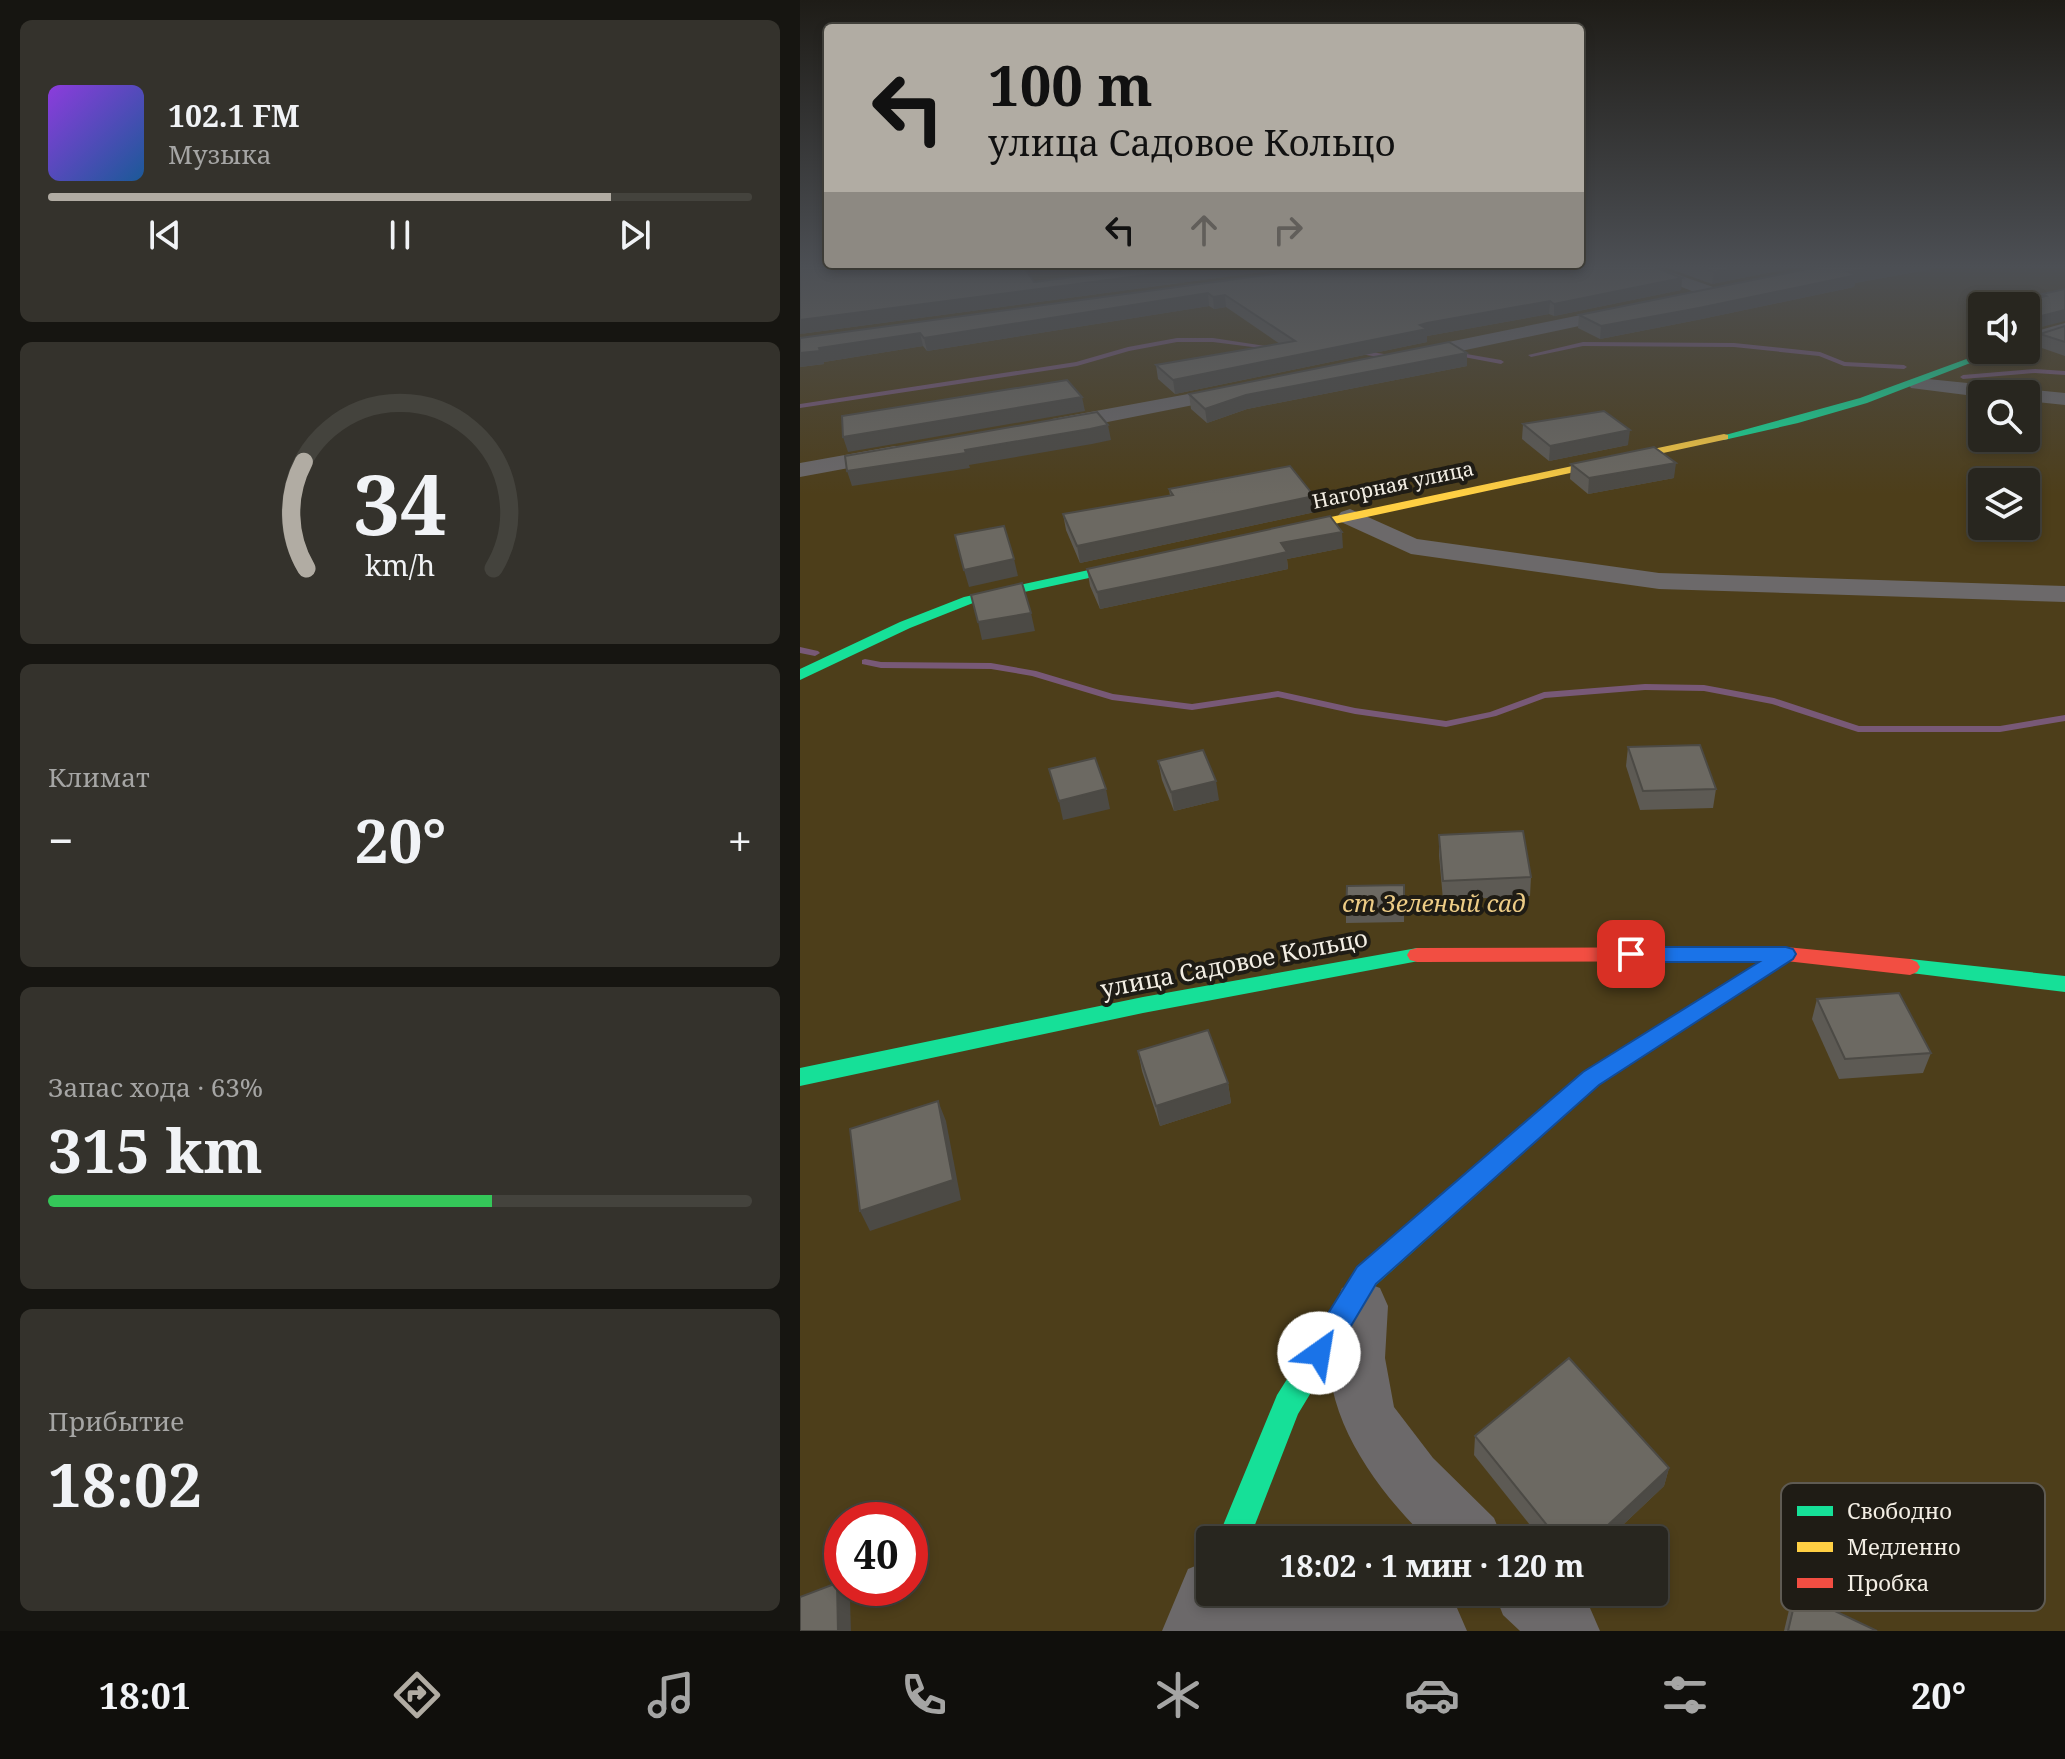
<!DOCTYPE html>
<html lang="ru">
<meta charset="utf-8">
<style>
body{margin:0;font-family:"Noto Serif",serif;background:#34322c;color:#f1f3f6;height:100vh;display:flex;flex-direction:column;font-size:30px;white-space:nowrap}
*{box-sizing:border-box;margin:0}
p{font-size:26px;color:#a5a5a4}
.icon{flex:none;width:44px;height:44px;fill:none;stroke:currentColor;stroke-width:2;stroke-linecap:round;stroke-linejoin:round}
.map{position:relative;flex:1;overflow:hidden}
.drawer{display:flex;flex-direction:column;gap:20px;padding:20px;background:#161511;width:800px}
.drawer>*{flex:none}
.top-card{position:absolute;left:24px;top:24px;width:760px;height:244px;border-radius:8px;box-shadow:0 4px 12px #0003,0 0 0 2px #44433d;background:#b1aca3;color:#111;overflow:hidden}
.tools{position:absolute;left:1168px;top:292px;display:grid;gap:16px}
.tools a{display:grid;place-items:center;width:72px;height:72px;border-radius:8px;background:#28261f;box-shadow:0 4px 12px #0003,0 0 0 2px #44433d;font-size:40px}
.speed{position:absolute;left:24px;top:1502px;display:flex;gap:16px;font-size:40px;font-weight:700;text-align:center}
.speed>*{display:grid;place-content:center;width:104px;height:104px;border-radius:50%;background:#28261f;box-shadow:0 4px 12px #0003,0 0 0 2px #44433d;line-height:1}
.speed .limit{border:12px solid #d22;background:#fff;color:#111}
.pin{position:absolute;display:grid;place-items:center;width:68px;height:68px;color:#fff;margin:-34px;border-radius:16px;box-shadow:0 4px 12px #0006}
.me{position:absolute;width:88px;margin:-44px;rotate:32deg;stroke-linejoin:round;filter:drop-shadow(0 0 6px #0008)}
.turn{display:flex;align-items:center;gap:28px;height:168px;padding:0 32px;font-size:36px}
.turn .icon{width:104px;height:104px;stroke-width:2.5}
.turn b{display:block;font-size:56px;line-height:68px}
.lanes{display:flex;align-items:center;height:76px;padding:0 32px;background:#0003;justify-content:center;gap:40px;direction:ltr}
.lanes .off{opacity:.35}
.big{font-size:60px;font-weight:700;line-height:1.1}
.drawer .card{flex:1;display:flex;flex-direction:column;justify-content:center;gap:12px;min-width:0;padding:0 28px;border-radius:12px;background:#34322c}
.drawer .dial{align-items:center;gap:0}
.dial svg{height:208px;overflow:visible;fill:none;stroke:#44433d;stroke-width:7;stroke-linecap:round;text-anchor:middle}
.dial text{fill:#f1f3f6;stroke:none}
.song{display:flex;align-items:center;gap:24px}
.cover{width:96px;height:96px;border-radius:12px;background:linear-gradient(135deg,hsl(270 70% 55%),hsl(210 70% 35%))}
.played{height:8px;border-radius:4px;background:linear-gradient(90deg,#b1aca3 80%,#44433d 80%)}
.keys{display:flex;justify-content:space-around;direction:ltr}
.heat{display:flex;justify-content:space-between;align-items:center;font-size:44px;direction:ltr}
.charge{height:12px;border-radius:6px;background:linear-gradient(90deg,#34c759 63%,#44433d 0)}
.trip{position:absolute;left:396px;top:1526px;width:472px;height:80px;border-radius:8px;background:#28261f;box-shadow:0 4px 12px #0003,0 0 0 2px #44433d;font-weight:700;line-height:80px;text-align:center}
.tab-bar{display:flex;height:128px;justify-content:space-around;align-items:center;background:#100f0c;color:#a5a5a4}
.tab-bar .icon{width:56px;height:56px}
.tab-bar .current{color:#b1aca3}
.tab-bar b{font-size:36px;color:#f1f3f6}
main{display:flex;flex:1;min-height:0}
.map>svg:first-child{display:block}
</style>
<main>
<section class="drawer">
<div class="card">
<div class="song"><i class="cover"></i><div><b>102.1 FM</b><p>Музыка</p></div></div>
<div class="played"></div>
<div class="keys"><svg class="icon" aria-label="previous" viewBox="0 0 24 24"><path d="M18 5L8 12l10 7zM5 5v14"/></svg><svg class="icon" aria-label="pause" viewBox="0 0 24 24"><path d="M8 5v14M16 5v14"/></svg><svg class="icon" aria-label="next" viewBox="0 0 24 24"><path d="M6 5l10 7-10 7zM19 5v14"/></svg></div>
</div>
<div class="card dial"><svg viewBox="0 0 100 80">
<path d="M14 69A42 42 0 1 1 86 69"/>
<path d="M14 69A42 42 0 0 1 13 28" stroke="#b1aca3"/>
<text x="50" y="56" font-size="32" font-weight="700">34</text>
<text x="50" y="72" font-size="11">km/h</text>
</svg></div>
<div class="card"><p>Климат</p>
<div class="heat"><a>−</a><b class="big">20°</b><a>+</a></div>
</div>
<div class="card"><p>Запас хода · 63%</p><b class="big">315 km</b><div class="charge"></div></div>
<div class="card"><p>Прибытие</p><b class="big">18:02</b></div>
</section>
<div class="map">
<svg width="1265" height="1631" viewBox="0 0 1265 1631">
<rect width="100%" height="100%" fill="#363229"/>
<path fill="#4d3e1a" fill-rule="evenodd" d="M 0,266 L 1265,266 L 1265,1631 L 0,1631 ZM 1182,306 L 1226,306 L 1226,350 L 1182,350 ZM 1182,394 L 1226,394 L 1226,438 L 1182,438 ZM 1182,482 L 1226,482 L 1226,526 L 1182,526 ZM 42,1520 L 110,1520 L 110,1588 L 42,1588 ZM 410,1540 L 854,1540 L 854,1592 L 410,1592 Z"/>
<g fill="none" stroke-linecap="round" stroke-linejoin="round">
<g fill="#785977" fill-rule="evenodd">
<polygon points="377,338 413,338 479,348 476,350 413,342 377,342 329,351 277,366 0,408 0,404 276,362 328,347"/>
<polygon points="783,342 934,343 1020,352 1045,362 1104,365 1107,367 1104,369 1044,366 1019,356 934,347 783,346 731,357 728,355"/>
<polygon points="557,350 584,354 587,356 584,358 555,353 554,352"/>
<polygon points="655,352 701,360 704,362 701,364 653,355 653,353"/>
<polygon points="1235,369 1265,371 1265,375 1235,373 1163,379 1160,377 1163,375"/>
<polygon points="0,647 18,651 20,653 15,656 0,653"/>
<polygon points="65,659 81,662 191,663 236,671 313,694 392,704 478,691 555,708 646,721 690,712 744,692 845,684 904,685 974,698 1059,726 1200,726 1265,715 1265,721 1200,732 1058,732 972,704 904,691 845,690 745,698 696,716 646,727 555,714 478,697 392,710 312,700 232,676 191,669 81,668 62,664 62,660"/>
</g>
<g fill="#6c696a" fill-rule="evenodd">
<polygon points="830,266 853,266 916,288 919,292 916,296 904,296"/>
<polygon points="825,306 831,307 834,311 831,315 609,362 599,356 609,350"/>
<polygon points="1265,323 1265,335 1226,346 1226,334"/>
<polygon points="1118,378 1265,393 1265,405 1226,401 1226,394 1182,394 1182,397 1111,388 1108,384 1111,380"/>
<polygon points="437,385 444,387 447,391 444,395 252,433 241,426 252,419"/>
<polygon points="95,446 103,448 106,453 103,458 0,477 0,463"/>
<polygon points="550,509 617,539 859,573 1265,586 1265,602 859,589 611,554 541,522 537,517 541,512"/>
<path d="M 561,1281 L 580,1288 L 588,1306 L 585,1358 L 594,1407 L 633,1458 L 694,1518 L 703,1540 L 628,1540 C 562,1475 500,1384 542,1288 Z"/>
<polygon points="410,1560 410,1592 611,1592 657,1608 667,1631 362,1631 388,1569"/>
<polygon points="694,1592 773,1592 790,1608 800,1631 720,1631 703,1615"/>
</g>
<g fill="#16e098" fill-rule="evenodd">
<polygon points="1191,350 1204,350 1067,403 998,423 924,440 918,437 1060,398"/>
<polygon points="344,558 349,559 349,565 173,603 110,628 0,680 0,669 100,622 164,597"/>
<polygon points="617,948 624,950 627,955 624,960 343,1013 0,1086 0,1068 343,997"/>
<polygon points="1110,959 1265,976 1265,992 1103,972 1100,967 1103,962"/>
<polygon points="654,1188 663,1191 666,1199 663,1207 576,1285 498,1414 449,1540 417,1540 477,1395 558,1267 645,1191"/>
</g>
<g fill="#ffcf43" fill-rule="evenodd">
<polygon points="924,434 928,435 928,439 474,537 468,533 474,529"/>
<polygon points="986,947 993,949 996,954 993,959 799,1085 663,1207 654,1210 645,1207 642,1199 645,1191 783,1073"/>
</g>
<polygon fill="#f24e42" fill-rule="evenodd" points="986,947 1110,959 1117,962 1120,967 1117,972 1110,975 986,961 617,962 610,960 607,955 610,950 617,948"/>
</g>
<g fill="#5d5a54">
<polygon points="307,266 505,266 0,334 234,282 312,272"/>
<polygon points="533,266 882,278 881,290 754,316 749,314 627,336 627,342 375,394 358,379 356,365 480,344 426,307 414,309 409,306 127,351 123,346 24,362 24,364 0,367 0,338"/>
<polygon points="862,266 1001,266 912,284"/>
<polygon points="1022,266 1148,266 1055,283 1054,287 897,320 800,339 778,328 779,315"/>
<polygon points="1182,313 1182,328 1176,326 1179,314"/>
<polygon points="1265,326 1265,356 1236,346 1240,334"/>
<polygon points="667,353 667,366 447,409 407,423 391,409 389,394"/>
<polygon points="723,424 828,445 749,461 722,439"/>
<polygon points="771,464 874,478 788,494 770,479"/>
<polygon points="369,489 514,496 515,512 280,563 266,530 263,514 370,496"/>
<polygon points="543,548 487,559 488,569 300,609 290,586 287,569"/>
<polygon points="828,747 916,789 913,808 840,810 826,766"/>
<polygon points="358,761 419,800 374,811 362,780"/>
<polygon points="639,835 731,877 730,896 643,900 639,855"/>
<polygon points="604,885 604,922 546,923 546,913"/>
<polygon points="1017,999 1131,1053 1123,1073 1039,1079 1012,1019"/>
<polygon points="338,1051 428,1083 431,1103 360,1126 342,1071"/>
<polygon points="675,1436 869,1468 864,1486 807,1540 742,1540 674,1455"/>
<polygon points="997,1593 1077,1631 984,1631 989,1610"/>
</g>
<g fill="#4c4a45">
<polygon points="415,266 505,266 0,334 0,320"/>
<polygon points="944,266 1001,266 912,284 914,272"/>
<polygon points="1086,266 1148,266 1055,283 1054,287 897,320 800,339 801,326 1049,272"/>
<polygon points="882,278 881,290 754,316 754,304"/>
<polygon points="408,293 409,306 127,351 124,338"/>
<polygon points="425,295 426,307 414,309 413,297"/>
<polygon points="750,301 749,314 627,336 627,342 375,394 373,380 620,325 627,323"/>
<polygon points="1265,310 1265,321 1226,331 1229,319"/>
<polygon points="120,333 123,346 24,362 24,364 0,367 0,353 19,348"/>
<polygon points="667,353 667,366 447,409 407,423 405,409 446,395"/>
<polygon points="282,397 285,411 48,452 43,437"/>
<polygon points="308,425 311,440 292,444 169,465 170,468 52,486 47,471"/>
<polygon points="830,430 828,445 749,461 750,446"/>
<polygon points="876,463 874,478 788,494 789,478"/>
<polygon points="514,496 515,512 280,563 277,546"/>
<polygon points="542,532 543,548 487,559 488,569 300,609 297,592 481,543"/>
<polygon points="214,559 218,576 169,587 164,570"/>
<polygon points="231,613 235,631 182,640 178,622"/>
<polygon points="416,781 419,800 374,811 371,792"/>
<polygon points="306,789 310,809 263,820 259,801"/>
<polygon points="428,1083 431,1103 360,1126 356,1106"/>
<polygon points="138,1101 146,1121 161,1200 70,1231 60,1211"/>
<polygon points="869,1468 864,1486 807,1540 792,1540"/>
<polygon points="37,1583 50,1600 51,1631 38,1631"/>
</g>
<g fill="#6c6962" stroke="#4c4a45" stroke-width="2">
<polygon points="0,266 223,266 234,282 320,271 315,266 415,266 0,320"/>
<polygon points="533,266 852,266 882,278 754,304 750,301 627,323 620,325 627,329 373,380 356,365 495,341 425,295 413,297 408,293 124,338 120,333 19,348 20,351 0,353 0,338"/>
<polygon points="897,266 944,266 914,272"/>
<polygon points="1022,266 1086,266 1049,272 1057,275 899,308 801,326 779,315"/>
<polygon points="1265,289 1265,310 1229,319 1227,329 1226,306 1207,306 1246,296 1242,294"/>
<polygon points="1265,326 1265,342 1240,334"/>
<polygon points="649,342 667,353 446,395 405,409 389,394"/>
<polygon points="267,380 282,397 43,437 42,416"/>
<polygon points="804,411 830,430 750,446 723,424"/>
<polygon points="297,412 308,425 290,429 165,450 166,453 47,471 45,456"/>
<polygon points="854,447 876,463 789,478 771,464"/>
<polygon points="490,466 514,496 277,546 263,514 373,495 369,489"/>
<polygon points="530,516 542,532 481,543 487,552 418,567 297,592 287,569"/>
<polygon points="204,526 214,559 164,570 155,535"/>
<polygon points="222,583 231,613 178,622 171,595"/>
<polygon points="900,745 916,789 843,791 828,747"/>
<polygon points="403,750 416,781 371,792 358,761"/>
<polygon points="295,758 306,789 259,801 249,769"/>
<polygon points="723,831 731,877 643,881 639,835"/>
<polygon points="604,885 604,912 546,913 547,886"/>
<polygon points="1099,993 1131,1053 1045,1059 1017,999"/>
<polygon points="408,1030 428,1083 356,1106 338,1051"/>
<polygon points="138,1101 153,1180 60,1211 50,1129"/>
<polygon points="769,1358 869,1468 792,1540 759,1540 675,1436"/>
<polygon points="37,1583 38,1631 0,1631 0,1597"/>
<polygon points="997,1593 1077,1631 988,1631"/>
</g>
<linearGradient id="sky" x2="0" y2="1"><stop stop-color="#1e1c17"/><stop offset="0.54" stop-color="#4c4f54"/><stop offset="1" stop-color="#4c4f54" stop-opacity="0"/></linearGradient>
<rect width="1265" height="494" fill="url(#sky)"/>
<polygon fill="#1a73e8" stroke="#114b97" stroke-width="2" points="831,947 986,947 993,949 996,954 993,959 799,1085 576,1284 529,1363 519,1367 509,1363 505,1353 509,1344 557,1267 783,1072 959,962 831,962 824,960 821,954 824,949"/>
<g text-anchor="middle" stroke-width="8" stroke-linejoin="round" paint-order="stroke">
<g font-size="20" fill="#f3eee4" stroke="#1f1c15">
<text transform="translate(593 485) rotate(-12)" y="7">Нагорная улица</text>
</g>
<g font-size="24" font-style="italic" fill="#edcc86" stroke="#1f1c15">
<text x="634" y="912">ст Зеленый сад</text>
</g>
<g font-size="24" fill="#f3eee4" stroke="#1f1c15">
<text transform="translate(434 964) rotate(-11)" y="8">улица Садовое Кольцо</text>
</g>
</g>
<rect x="981" y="1483" width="264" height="128" rx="12" fill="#1f1c15" stroke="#5f5b53" stroke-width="2"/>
<rect x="997" y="1506" width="36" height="10" fill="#16e098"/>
<rect x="997" y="1542" width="36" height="10" fill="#ffcf43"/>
<rect x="997" y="1578" width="36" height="10" fill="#f24e42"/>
<g font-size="22" fill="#f3eee4">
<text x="1047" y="1519">Свободно</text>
<text x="1047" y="1555">Медленно</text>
<text x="1047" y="1591">Пробка</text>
</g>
</svg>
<div class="tools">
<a><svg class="icon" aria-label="sound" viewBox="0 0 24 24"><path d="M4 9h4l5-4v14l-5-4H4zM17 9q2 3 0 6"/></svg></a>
<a><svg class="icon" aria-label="search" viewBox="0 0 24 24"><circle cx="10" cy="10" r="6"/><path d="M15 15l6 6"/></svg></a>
<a><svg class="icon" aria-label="layers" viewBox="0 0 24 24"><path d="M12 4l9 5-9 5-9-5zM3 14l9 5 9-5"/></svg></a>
</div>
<div class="speed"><div class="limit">40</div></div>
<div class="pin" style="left:831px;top:954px;background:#d93025"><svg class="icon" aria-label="arrive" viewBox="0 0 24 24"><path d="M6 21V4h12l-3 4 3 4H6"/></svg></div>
<svg class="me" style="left:519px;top:1353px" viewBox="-20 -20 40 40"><circle r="19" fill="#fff"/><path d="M0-13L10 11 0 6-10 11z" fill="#1a73e8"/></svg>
<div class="trip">18:02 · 1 мин · 120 m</div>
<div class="top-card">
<div class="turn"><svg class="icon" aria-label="left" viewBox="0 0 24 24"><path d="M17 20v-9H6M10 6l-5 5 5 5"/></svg><div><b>100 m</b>улица Садовое Кольцо</div></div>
<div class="lanes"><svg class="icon" aria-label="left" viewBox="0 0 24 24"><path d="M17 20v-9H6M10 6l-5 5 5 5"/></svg><svg class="icon off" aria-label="ahead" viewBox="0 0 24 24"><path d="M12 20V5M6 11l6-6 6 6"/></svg><svg class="icon off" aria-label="right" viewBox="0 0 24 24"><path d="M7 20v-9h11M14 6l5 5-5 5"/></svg></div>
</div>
</div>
</main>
<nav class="tab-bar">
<b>18:01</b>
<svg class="icon current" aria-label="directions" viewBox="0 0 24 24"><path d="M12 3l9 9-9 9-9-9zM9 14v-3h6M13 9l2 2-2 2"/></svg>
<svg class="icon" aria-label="music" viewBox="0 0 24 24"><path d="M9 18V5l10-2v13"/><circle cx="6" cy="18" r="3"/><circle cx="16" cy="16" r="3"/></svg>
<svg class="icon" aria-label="phone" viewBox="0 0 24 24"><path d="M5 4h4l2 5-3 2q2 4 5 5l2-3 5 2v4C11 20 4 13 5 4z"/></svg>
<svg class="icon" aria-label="climate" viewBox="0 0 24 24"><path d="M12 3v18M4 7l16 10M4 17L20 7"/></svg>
<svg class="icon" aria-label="car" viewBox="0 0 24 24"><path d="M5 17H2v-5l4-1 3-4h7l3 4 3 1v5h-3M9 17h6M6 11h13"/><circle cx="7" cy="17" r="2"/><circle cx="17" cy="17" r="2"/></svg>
<svg class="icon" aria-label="filters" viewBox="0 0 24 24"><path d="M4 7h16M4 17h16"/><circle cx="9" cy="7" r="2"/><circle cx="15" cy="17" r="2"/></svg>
<b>20°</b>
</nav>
